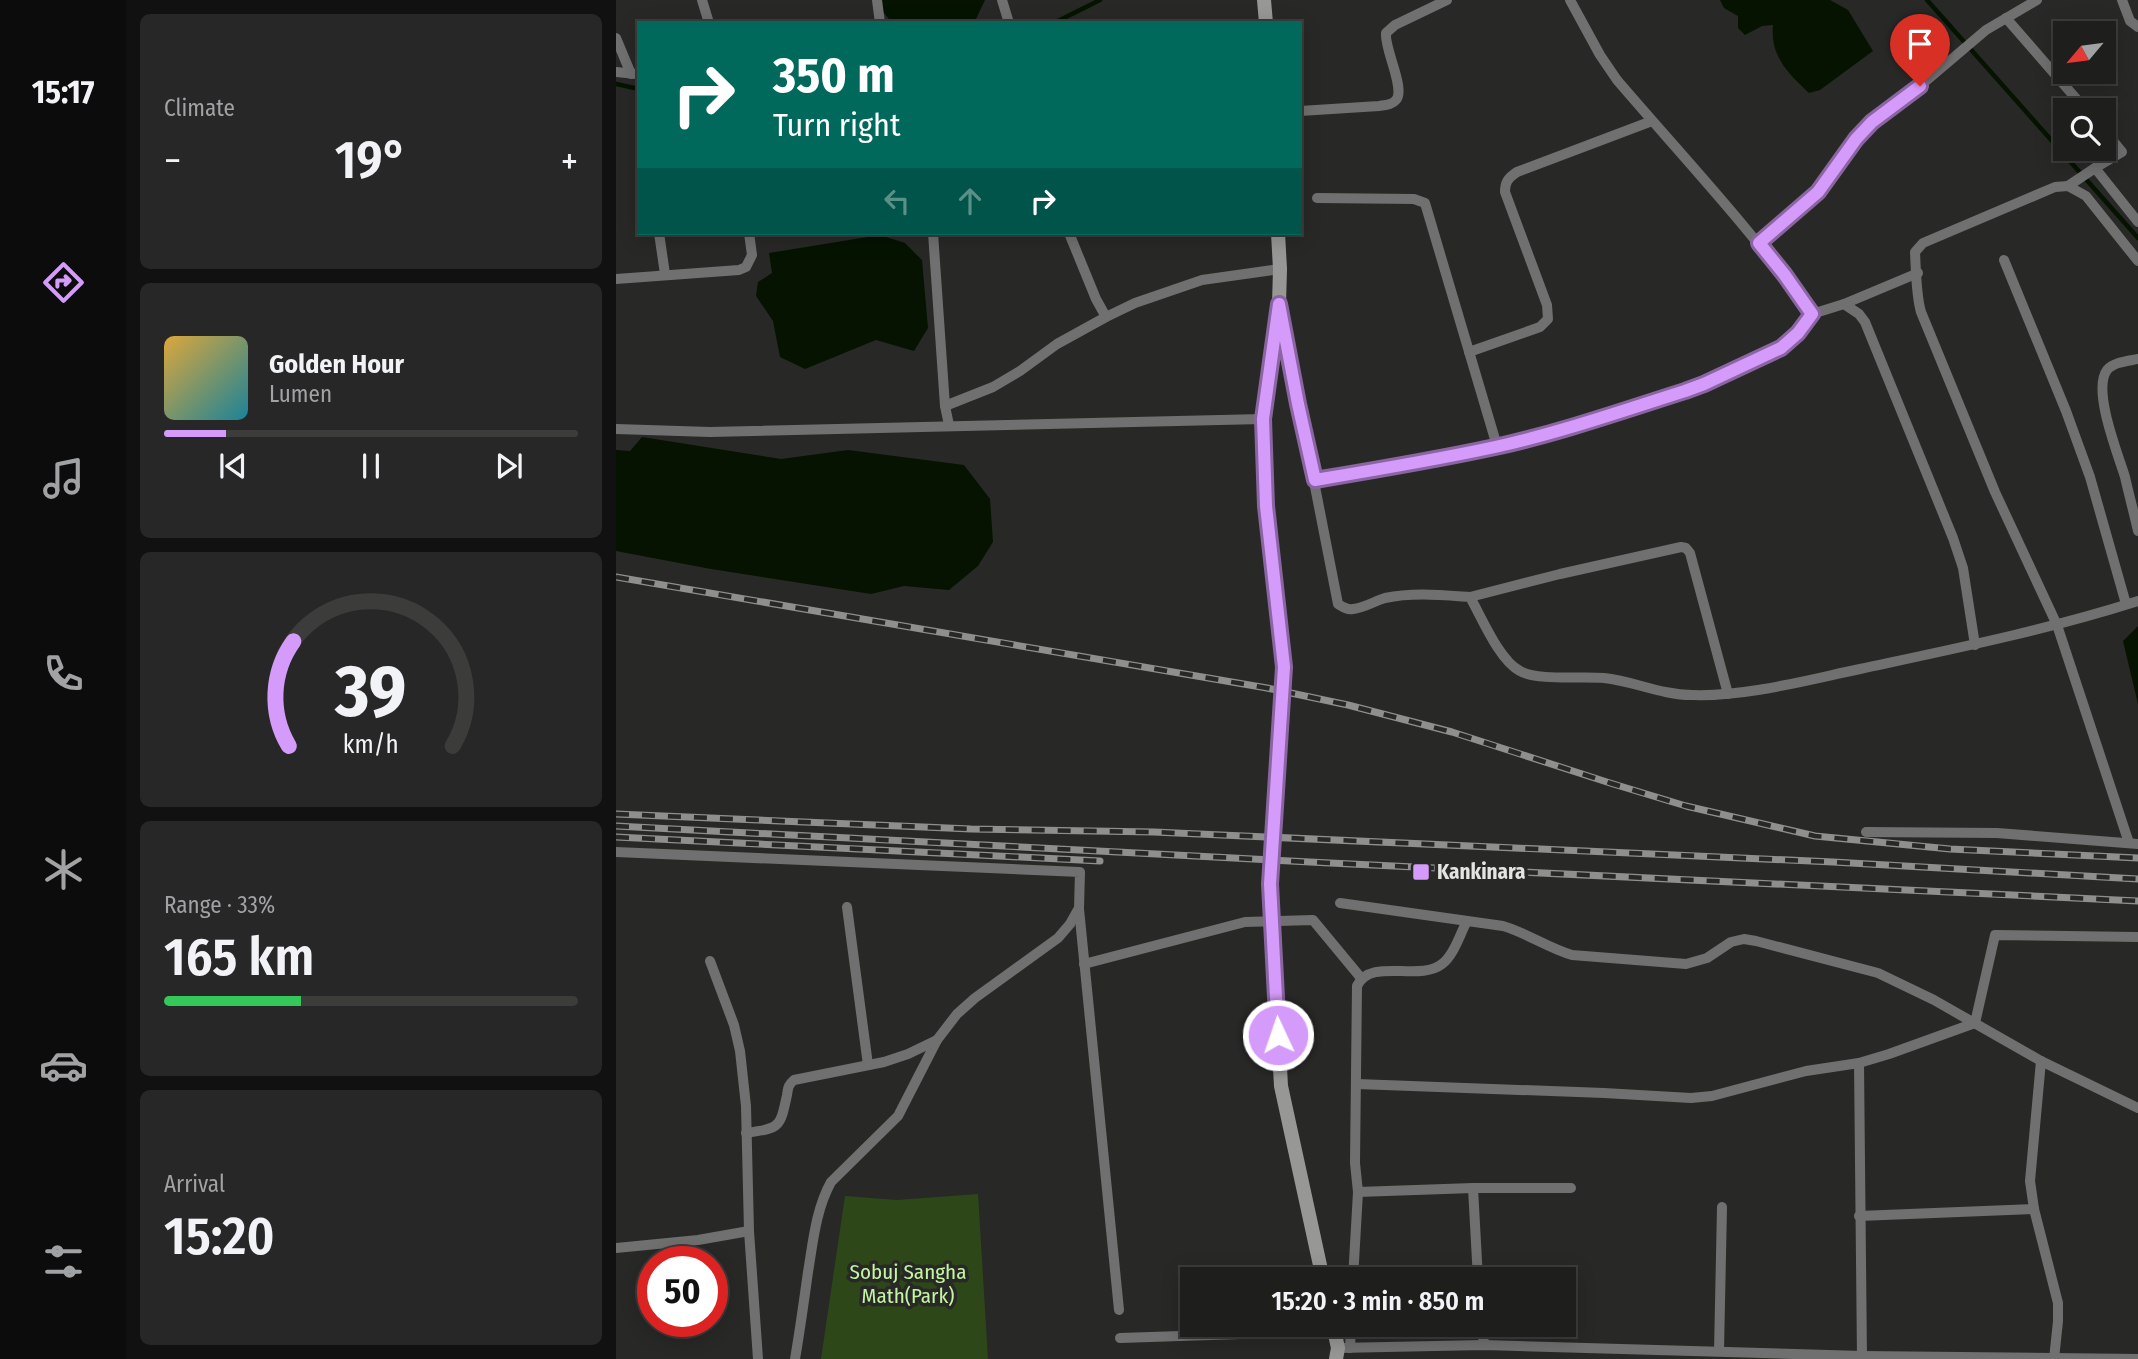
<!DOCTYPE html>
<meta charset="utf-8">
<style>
body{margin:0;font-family:"Fira Sans Condensed",sans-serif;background:#262726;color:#f1f3f6;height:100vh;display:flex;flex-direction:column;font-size:26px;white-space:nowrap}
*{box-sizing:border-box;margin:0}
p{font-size:23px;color:#a1a2a4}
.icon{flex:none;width:38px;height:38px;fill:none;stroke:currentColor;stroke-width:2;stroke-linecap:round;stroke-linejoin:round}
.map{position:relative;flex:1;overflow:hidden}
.sheet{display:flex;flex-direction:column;gap:14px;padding:14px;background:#101110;width:490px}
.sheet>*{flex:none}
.banner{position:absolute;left:21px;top:21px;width:665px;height:214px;border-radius:0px;box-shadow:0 4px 18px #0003,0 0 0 2px #3c3d3b;background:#00695c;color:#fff;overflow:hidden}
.needle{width:46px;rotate:241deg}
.buttons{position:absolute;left:1437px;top:21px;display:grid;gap:14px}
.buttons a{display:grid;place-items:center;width:63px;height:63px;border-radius:0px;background:#1e1f1d;box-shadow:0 4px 18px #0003,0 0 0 2px #3c3d3b;font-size:35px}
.speed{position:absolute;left:21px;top:1246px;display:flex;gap:14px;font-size:35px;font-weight:700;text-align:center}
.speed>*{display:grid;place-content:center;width:91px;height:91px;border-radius:50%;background:#1e1f1d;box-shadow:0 4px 18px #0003,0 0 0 2px #3c3d3b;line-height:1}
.speed .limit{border:10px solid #d22;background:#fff;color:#111}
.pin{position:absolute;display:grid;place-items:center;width:60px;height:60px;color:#fff;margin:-72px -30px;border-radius:50% 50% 50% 0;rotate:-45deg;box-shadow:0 0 7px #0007}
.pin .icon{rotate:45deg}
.me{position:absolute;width:77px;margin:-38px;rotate:357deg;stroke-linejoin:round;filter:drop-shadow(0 0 5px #0008)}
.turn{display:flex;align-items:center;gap:24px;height:147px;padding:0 21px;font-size:32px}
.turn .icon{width:91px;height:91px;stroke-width:2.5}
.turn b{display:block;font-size:49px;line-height:60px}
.lanes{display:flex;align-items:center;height:66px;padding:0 21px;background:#0003;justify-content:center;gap:35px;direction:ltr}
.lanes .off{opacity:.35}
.big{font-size:52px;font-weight:600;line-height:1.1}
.sheet .card{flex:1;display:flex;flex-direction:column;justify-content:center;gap:10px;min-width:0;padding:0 24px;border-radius:10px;background:#262726}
.sheet .dial{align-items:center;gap:0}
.dial svg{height:182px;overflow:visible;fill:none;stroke:#3c3d3b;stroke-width:7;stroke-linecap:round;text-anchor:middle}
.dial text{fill:#f1f3f6;stroke:none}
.song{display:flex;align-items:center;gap:21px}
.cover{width:84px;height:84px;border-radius:10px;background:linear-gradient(135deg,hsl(40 70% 55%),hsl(190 70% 35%))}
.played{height:7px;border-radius:4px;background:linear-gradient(90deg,#d59bfa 15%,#3c3d3b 15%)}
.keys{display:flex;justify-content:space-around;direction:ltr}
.heat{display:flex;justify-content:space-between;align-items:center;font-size:38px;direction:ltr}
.charge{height:10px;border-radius:5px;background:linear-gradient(90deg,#34c759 33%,#3c3d3b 0)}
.trip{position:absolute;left:564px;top:1267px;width:396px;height:70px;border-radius:0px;background:#1e1f1d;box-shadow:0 4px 18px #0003,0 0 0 2px #3c3d3b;font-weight:600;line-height:70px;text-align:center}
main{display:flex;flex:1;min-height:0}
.tab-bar{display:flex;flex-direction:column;width:126px;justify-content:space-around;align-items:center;background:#0c0c0c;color:#a1a2a4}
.tab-bar .icon{width:49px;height:49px}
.tab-bar .selected{color:#d59bfa}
.tab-bar b{font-size:32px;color:#f1f3f6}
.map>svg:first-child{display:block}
</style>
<main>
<nav class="tab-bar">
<b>15:17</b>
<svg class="icon selected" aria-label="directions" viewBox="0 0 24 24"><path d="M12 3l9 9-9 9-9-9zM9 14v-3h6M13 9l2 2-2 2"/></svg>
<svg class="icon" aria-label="music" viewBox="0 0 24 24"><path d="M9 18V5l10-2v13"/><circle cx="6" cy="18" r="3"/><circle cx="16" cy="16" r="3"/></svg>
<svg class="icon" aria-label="phone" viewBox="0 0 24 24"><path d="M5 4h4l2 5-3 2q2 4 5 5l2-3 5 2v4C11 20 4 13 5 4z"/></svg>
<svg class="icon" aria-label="climate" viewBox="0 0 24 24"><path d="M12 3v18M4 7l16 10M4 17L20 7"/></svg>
<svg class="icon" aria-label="car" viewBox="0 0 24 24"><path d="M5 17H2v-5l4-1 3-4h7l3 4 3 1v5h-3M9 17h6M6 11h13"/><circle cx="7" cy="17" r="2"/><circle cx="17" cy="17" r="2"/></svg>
<svg class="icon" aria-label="filters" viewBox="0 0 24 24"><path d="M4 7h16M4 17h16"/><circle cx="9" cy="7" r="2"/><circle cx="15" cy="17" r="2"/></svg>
</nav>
<section class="sheet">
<div class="card"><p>Climate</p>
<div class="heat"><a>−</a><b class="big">19°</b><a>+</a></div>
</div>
<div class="card">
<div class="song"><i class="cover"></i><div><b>Golden Hour</b><p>Lumen</p></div></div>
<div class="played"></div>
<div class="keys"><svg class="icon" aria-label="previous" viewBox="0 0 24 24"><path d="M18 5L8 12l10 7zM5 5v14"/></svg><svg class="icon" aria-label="pause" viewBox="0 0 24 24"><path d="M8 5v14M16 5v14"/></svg><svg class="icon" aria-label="next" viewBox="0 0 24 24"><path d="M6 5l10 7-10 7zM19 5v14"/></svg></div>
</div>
<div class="card dial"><svg viewBox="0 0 100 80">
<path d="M14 69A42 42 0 1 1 86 69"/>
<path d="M14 69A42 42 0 0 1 16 23" stroke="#d59bfa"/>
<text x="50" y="56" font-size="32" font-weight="700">39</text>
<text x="50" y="72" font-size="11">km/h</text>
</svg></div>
<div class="card"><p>Range · 33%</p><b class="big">165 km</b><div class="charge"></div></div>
<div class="card"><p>Arrival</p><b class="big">15:20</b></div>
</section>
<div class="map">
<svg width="1522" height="1359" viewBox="0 0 1522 1359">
<rect width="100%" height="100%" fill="#282927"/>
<polygon fill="#2e4719" points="362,1194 372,1359 205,1359 229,1196 281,1200"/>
<g fill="#051300">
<polygon points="266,0 369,0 358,23 276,23 265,9"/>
<path d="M 1104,0 L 1214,0 L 1232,10 L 1257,51 L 1204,90 L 1193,93 C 1172,73 1154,56 1157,25 L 1146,26 L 1129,35 L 1122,28 L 1122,16 L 1108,8 Z"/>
<polygon points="264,235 289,243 306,260 312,328 298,351 260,340 189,369 164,357 157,321 140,296 142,282 156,273 153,253"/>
<polygon points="26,437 165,459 232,450 348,465 374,499 377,542 362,566 333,590 288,586 255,594 95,569 0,551 0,450 14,451"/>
<polygon points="1522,626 1522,704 1507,641"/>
</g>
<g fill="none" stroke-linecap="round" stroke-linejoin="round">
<g stroke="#051300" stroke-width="4.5">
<polyline points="1311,0 1522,238"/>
<polyline points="438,23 484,0"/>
<polyline points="0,84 23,89"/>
</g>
<g stroke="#6f706f" stroke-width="10">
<polyline points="86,0 93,23"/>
<polyline points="261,0 264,23"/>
<polyline points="386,0 393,23"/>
<polyline points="1506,0 1514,21 1522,27"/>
<polyline points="1390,18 1470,110"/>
<polyline points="0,38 15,74"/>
<polyline points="0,72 20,74"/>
<path d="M 684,111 L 763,106 C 769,105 776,105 780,100 C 790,89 768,49 770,33 L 779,25 L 831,0"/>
<polyline points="1488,130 1506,152 1479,168 1522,222"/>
<polyline points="1452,186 1479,168"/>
<polyline points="701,198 798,199 809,203 881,446"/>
<polyline points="43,233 49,274"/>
<polyline points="317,233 329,406"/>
<polyline points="453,233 480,299 490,317"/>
<polyline points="1143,243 1201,192 1240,139 1256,122 1304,86 1370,30 1421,0"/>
<polyline points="1388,260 1450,411 1474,477 1510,604"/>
<polyline points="0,279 123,270 130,267 136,255 133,233"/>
<polyline points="1228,304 1302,273"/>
<path d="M 665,313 L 722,604 C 727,607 731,610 737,609 C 748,608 759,601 769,598 C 797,592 826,595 854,597 C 866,618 883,660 904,671 C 921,681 966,676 988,678 C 1018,681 1045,695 1076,695 C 1129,697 1191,680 1244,669 C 1337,649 1431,630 1522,601"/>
<polyline points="1196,314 1228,304 1243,314 1249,322 1337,538 1347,568 1359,645"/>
<path d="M 853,352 L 924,327 L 932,319 L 931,305 L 889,192 C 889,182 892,178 901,172 L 1036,121"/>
<path d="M 1522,359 C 1512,361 1498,362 1491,370 C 1476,390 1502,454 1509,477 C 1513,495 1518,513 1522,531"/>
<polyline points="333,425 329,406 377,387 404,371 441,344 490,317 519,303 586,280 664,269"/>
<polyline points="0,429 94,432 647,419"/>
<path d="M 699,480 C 759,470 819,460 879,447 C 943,433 1007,411 1069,391 L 1088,384 L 1165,348 L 1182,333 L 1196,314 C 1137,231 1067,157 1001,80 L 984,55 L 954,0"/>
<polyline points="854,597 944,574 1065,547 1070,548 1074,553 1112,694"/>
<polyline points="1250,832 1381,833 1522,844"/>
<path d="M 1513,843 L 1441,625 L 1379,492 L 1305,312 C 1300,295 1300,270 1299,252 L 1307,243 L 1439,187 L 1452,186 L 1470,196 L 1522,261"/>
<path d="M 0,852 L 464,872 L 463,908 L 454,924 L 442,938 L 359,998 L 341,1014 L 321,1040 L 282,1116 L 215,1182 C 200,1209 197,1242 192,1272 C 188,1301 184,1330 179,1359"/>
<path d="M 724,903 L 887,926 C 911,933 932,948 956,955 L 1070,964 L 1091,958 L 1115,942 L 1128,939 L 1140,941 L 1262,973 L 1318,1000 L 1425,1061 L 1522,1108"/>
<polyline points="231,907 252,1065"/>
<polyline points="463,909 503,1310"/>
<path d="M 851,921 C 844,934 838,955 826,964 C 803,982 755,957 741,986 L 739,1163 L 742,1192 L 857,1188"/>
<polyline points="94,961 118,1025 124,1051 130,1106 133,1231 142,1359"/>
<polyline points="468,964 629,922 697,920 745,978"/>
<polyline points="1425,1061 1414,1181 1418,1209 1442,1303 1442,1321 1438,1359"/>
<polyline points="1243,1063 1246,1359"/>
<polyline points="741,1084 988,1093 1075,1098 1096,1096 1190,1071 1243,1063 1273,1054 1359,1023 1379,935 1522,937"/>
<path d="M 130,1133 C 164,1128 164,1128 171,1095 C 172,1088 172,1085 178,1080 L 268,1062 L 292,1054 L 321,1040"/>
<polyline points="1243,1216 1418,1209"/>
<polyline points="0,1248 82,1240 133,1231"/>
<polyline points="737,1279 742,1192"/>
<polyline points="862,1279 857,1188 955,1188"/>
<polyline points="866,1325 868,1345"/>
<polyline points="504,1338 718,1331"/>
<polyline points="722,1348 868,1345 1246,1356 1522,1359"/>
<polyline points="734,1348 735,1325"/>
<polyline points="1103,1351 1106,1207"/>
</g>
<g stroke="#979896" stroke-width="14">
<polyline points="648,0 650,23"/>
<polyline points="662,233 664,269 663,304 647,419 650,506 668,667 654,884 665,1086 707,1279"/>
<polyline points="717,1325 722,1348 720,1359"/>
</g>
<defs>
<g id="rail">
<polyline points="0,577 651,688 732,705 836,732 994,783 1070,806 1199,836 1334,849 1522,858"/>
<polyline points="0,814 355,829 538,832 1217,862 1522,879"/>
<polyline points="0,826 714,863 1522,901"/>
<polyline points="0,837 484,861"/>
</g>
</defs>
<use href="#rail" stroke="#8f908e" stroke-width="7"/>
<use href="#rail" stroke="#282927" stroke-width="4.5" stroke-dasharray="13" stroke-linecap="butt"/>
</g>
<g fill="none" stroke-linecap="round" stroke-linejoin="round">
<defs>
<path id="route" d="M 662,1035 L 654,884 L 668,667 L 650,506 L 647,419 L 663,304 L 682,404 L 699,480 C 759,470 819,460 879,447 C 943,433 1006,411 1069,391 L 1088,384 L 1165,348 L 1182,333 L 1196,314 L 1168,274 L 1143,243 L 1202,192 L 1240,139 L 1256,122 L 1304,86"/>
</defs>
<use href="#route" stroke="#8a65a2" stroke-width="18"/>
<use href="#route" stroke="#d59bfa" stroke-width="12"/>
</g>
<rect fill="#d59bfa" stroke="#282927" stroke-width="2.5" x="796" y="863" width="18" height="18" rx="3.5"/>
<g text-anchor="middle" stroke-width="7" stroke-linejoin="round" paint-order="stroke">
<g font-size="21" font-weight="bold" fill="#e4e5e3" stroke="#282927" text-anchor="start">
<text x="821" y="879">Kankinara</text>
</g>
<g font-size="21" fill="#c4f5a2" stroke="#282927">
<text x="292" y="1279">Sobuj Sangha<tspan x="292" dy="24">Math(Park)</tspan></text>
</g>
</g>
</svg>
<div class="buttons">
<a><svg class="needle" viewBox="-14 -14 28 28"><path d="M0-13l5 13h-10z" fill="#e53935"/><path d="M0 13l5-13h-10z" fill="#a1a2a4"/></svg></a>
<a><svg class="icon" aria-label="search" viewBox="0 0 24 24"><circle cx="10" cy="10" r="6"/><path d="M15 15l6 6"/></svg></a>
</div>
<div class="speed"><div class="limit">50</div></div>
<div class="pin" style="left:1304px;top:86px;background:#d93025"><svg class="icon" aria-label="arrive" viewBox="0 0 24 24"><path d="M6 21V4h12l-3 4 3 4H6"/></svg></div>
<svg class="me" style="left:662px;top:1035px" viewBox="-20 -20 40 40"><circle r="17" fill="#d59bfa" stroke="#fff" stroke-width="3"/><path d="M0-11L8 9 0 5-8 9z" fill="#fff"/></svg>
<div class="trip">15:20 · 3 min · 850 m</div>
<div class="banner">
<div class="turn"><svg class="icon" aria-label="right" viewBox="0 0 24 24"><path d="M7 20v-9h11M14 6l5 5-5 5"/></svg><div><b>350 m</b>Turn right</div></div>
<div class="lanes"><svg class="icon off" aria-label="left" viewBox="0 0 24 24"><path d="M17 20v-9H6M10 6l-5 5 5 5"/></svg><svg class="icon off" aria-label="ahead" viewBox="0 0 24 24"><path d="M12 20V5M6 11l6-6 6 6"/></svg><svg class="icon" aria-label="right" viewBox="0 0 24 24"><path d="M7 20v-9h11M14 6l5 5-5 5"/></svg></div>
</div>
</div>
</main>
